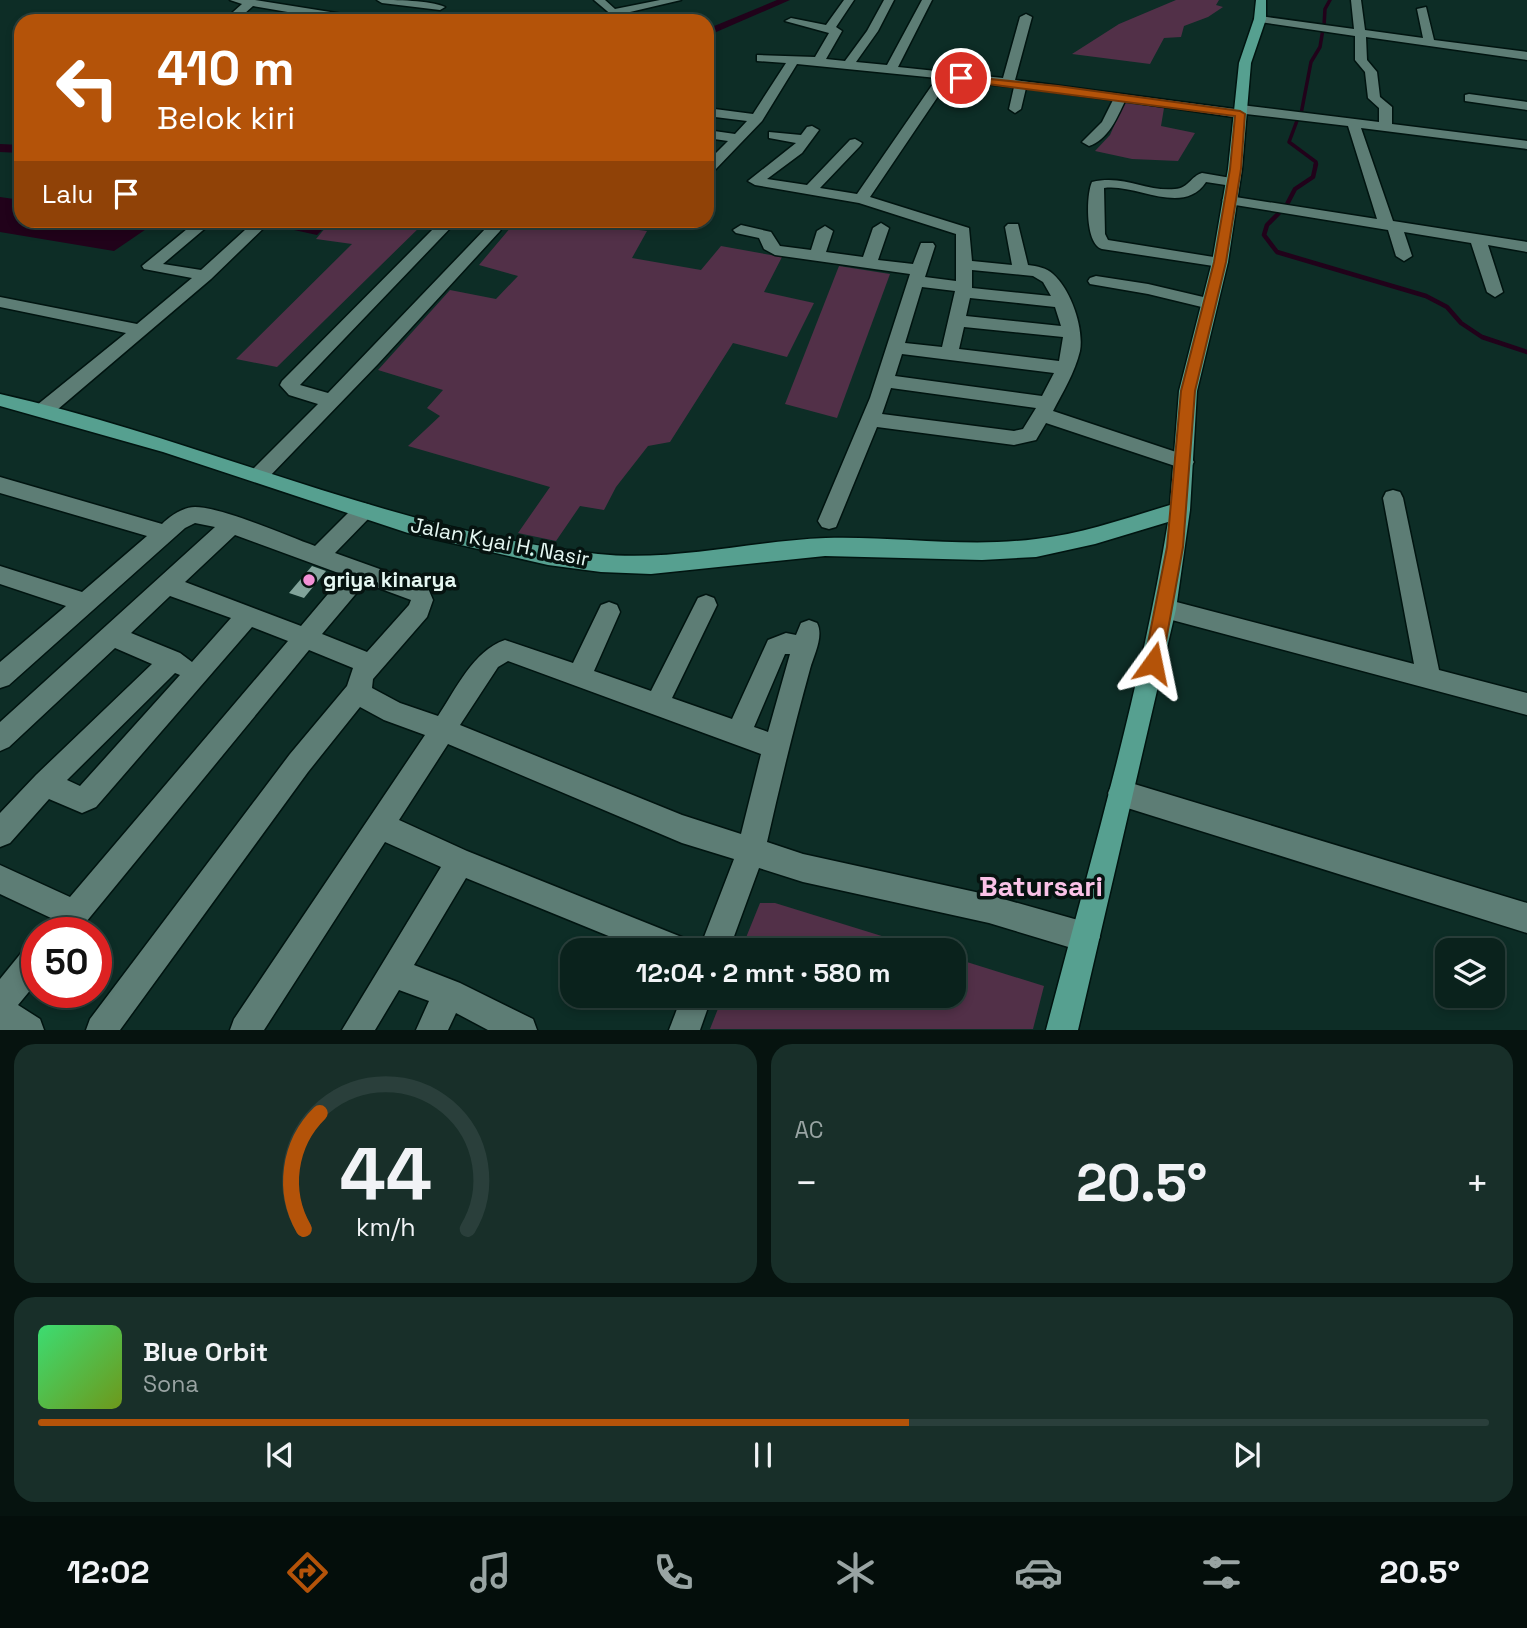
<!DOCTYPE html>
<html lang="id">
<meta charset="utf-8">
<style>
body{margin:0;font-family:"Space Grotesk",sans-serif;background:#182f29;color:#f1f3f6;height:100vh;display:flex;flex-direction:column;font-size:26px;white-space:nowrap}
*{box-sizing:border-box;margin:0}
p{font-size:23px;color:#99a4a3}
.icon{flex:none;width:38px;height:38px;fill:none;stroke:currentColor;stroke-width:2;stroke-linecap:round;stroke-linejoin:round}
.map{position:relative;height:1030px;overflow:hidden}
.side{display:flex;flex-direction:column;gap:14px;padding:14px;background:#06130f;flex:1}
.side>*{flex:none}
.top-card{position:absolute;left:14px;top:14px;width:700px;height:214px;border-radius:21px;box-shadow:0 4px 10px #0003,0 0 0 2px #2a3f3b;background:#b45309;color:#fff;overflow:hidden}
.controls{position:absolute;left:1435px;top:938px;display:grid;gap:14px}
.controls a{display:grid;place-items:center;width:70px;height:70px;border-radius:14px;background:#0a221c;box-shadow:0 4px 10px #0003,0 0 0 2px #2a3f3b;font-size:35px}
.speed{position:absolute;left:21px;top:917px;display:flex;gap:14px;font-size:35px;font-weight:700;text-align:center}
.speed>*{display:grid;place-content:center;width:91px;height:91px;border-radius:50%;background:#0a221c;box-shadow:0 4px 10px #0003,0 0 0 2px #2a3f3b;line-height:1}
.speed .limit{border:10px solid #d22;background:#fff;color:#111}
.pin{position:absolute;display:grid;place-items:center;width:60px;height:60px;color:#fff;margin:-30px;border:4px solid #fff;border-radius:50%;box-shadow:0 2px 7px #0007}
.me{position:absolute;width:77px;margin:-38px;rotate:12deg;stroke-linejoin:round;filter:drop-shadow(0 0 5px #0008)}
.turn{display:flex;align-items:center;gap:24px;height:147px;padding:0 28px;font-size:32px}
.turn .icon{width:91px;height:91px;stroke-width:2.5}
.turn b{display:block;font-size:49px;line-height:60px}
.then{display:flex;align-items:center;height:66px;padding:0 28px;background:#0003;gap:14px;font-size:26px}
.big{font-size:52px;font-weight:700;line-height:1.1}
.side .widget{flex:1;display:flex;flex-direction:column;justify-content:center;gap:10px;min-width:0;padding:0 24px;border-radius:21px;background:#182f29}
.side .dial{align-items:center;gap:0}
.dial svg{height:182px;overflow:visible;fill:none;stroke:#2a3f3b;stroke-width:7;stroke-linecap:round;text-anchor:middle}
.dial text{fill:#f1f3f6;stroke:none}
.song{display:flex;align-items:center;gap:21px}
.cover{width:84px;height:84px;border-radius:10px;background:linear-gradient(135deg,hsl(140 70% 55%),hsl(80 70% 35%))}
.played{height:7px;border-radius:4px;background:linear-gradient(90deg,#b45309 60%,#2a3f3b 60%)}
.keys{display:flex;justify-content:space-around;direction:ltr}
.heat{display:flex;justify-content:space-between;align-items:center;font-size:38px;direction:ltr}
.side .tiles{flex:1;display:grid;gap:14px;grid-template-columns:1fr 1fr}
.widget:last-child{grid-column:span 2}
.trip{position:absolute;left:560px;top:938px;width:406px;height:70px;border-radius:21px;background:#0a221c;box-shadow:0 4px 10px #0003,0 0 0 2px #2a3f3b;font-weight:700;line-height:70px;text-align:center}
.tab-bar{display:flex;height:112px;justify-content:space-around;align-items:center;background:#040e0b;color:#99a4a3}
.tab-bar .icon{width:49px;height:49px}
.tab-bar .current{color:#b45309}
.tab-bar b{font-size:32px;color:#f1f3f6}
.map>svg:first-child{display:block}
</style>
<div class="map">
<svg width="1527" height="1030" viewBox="0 0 1527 1030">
<rect width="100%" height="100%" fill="#0d2d26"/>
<g fill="#523048">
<polygon points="1176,0 1219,0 1216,5 1223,7 1208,17 1184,26 1181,37 1164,38 1150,64 1072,54 1119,24"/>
<polygon points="1124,103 1164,108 1161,126 1195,133 1178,161 1132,159 1095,151 1110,135"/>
<polygon points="331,221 426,221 277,367 236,359 352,244 316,239"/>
<polygon points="516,221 567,221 647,231 632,258 701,270 721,246 782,257 764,292 814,303 787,357 733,343 670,442 648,446 616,487 604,510 580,506 556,541 518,533 550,487 408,446 440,416 427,408 443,390 378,370 450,290 496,299 518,276 479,265"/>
<polygon points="839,266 890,274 837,418 785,404"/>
<polygon points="760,903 775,903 927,950 741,950"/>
<polygon points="954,958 1044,986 1033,1029 710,1029 723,996 954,996"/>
</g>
<g fill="#21021a">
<polygon points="0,197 21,200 21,220 158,221 114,251 0,232"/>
<polygon points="275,221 275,220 331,221 317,235 271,225"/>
</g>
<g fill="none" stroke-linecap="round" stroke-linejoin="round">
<g stroke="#21021a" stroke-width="3.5">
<polyline points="1324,26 1325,9 1330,0"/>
<polyline points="1301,114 1311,62 1320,47 1323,29"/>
<polyline points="1298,118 1289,142 1316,162 1315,166"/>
</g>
<g stroke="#21021a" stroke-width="4.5">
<polyline points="1285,208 1295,189 1313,177 1316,164"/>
<polyline points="1280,212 1267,225 1264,235 1277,252 1426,296 1447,307 1461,323 1482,337 1527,352"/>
</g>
<g fill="#21021a" fill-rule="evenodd">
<polygon points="777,0 790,0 707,36 707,29"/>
<polygon points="0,144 21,145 21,153 0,152"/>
</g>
</g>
<polygon fill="#81a39a" points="312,566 326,571 304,598 289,593"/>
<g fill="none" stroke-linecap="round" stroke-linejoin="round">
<defs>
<g id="minor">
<polygon points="230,0 255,0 368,18 374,21 330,19 312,21 317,17 253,6 236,21 223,21 242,4"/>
<path d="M 377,0 C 396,0 429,0 445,7 L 440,10 L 382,3 Z"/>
<polygon points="594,0 605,0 615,9 660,0 681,0 613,16"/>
<path d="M 844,0 L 854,0 L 836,27 L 842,31 L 826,59 L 845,61 L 867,31 L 884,0 L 894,0 L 878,31 L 856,62 L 887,65 L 922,0 L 932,0 L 898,67 L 1003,78 L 1020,17 L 1026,14 L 1032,17 L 1015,80 L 1235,109 L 1241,105 L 1379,122 L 1379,108 L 1368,98 L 1365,72 L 1355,60 L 1355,36 L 1260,22 L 1254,19 L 1260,16 L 1354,29 L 1351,0 L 1361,0 L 1365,30 L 1423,38 L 1417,9 L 1426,7 L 1434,40 L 1527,52 L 1527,60 L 1366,37 L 1367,60 L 1377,72 L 1380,97 L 1392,107 L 1392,124 L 1527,141 L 1527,149 L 1361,128 L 1393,221 L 1527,242 L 1527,252 L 1488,245 L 1503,292 L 1495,297 L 1487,292 L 1471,243 L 1404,232 L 1412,256 L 1404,261 L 1396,256 L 1388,230 L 1229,204 L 1222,200 L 1229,196 L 1377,219 L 1348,126 L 1246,114 L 1240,118 L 1125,101 C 1117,118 1108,140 1089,146 L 1082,142 L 1102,122 L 1113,100 L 1026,88 L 1021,109 L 1015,113 L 1009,109 L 1014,87 L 949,80 L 870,197 L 969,228 L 972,261 L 1012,265 L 1005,227 L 1008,224 L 1018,224 L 1028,265 C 1037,266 1047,268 1053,274 C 1071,290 1084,328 1080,351 C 1075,372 1063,392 1053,411 L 1191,457 L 1194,462 L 1191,467 L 1184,469 L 1046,423 L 1036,440 L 1014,445 L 877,427 L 836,527 L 829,529 L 822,527 L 818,521 L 870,398 L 910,274 L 775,255 L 764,249 L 759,238 L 736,233 L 733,230 L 741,225 L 771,232 L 780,246 L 811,250 L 817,231 L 825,226 L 833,231 L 826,252 L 863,257 L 873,228 L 881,223 L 889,228 L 878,260 L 913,264 L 921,243 L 933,243 L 935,246 L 925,277 L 956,281 L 956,234 L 859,203 L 755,185 L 748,181 L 796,143 L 769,138 L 769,132 L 801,135 L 807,127 L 812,126 L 819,130 L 802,153 L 767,179 L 807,185 L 850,140 L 855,139 L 862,143 L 860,146 L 820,188 L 857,194 L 937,78 L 797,64 L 762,121 L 713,172 L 708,173 L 707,162 L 728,141 L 707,138 L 707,130 L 735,134 L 747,121 L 707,116 L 707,108 L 753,114 L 786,63 L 757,61 L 757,55 L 815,57 L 829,33 L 785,21 L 791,18 L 826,25 ZM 972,270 L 1033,276 L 1043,282 L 1051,296 L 972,288 ZM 922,287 L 955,291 L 942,347 L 905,343 ZM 970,298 L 1055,307 L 1061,326 L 966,316 ZM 964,327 L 1063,337 L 1059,361 L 959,349 ZM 902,354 L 1054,373 L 1042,396 L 895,376 ZM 891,388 L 1036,408 L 1023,429 L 1014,431 L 882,414 Z"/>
<polygon points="1469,94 1527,102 1527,110 1465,101 1465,95"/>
<path d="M 1202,173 L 1237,179 L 1239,182 L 1232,186 L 1206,182 C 1183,217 1136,183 1104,188 L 1105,234 L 1108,240 L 1226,259 L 1228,262 L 1226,265 L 1220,267 L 1102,249 C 1085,244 1086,195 1092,182 C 1124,174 1146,192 1175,189 C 1189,188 1191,176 1202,173 Z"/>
<polygon points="198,220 215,220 163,264 201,270 256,220 272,220 211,279 51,415 37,415 35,410 37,405 126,333 0,307 0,297 137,324 192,278 144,269 142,266"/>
<polygon points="442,220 458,220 300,385 328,393 488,226 485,220 503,220 505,223 500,231 378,364 267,479 260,482 253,479 250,474 253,469 318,404 289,395 280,385 282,381"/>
<polygon points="1096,276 1148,284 1216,300 1218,304 1210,309 1148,294 1090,284 1088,281 1090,278"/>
<path d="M 0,477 L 162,524 C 170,516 183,507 195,507 C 222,507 287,536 315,546 L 356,505 L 363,503 L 370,505 L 373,511 L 370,517 L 335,553 L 427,586 L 433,600 L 427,617 L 373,679 L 372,688 L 400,703 L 438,716 C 456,689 473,651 505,640 L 573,663 L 601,605 L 609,602 L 617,605 L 620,612 L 594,671 L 651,691 L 698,598 L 706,595 L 714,598 L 717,605 L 672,698 L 732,719 L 768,640 L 786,633 L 796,635 L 801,623 L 809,620 L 817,623 C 824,636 814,655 810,669 C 794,727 780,784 767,842 L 803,854 L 989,895 L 1085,922 L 1095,927 L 1100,937 L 1095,947 L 1085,952 L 989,923 L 803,882 L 759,868 L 729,950 L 699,950 L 734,859 L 682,843 L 448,744 L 399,820 L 467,851 L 689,940 L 694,950 L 643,950 L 466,878 L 414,965 L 460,983 L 533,1019 L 537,1030 L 488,1030 L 456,1013 L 448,1030 L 416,1030 L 429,1001 L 399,990 L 375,1030 L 342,1030 L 441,867 L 385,842 L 264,1030 L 230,1030 L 234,1019 L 425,735 L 384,720 L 360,707 L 308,772 L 120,1030 L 86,1030 L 90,1019 L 290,754 L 347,686 L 353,668 L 309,650 L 77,933 L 43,933 L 51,918 L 0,894 L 0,865 L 70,897 L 288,641 L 252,627 L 96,807 L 82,813 L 49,799 L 10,843 L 0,847 L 0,813 L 36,775 L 152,664 L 115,648 L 9,747 L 0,751 L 0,722 L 215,527 L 195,523 L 185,528 L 9,685 L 0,688 L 0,662 L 66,606 L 0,584 L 0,566 L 82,592 L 147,536 L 0,493 ZM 235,535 L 344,575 L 301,626 L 185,582 ZM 365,583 L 411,600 L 409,605 L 367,652 L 322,634 ZM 170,596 L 231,618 L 192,662 L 180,653 L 131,633 ZM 785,654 L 790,654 L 768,732 L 754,727 ZM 508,661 L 761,754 L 741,834 L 682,815 L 460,725 L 498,667 ZM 175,673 L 180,675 L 80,786 L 67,780 Z"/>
<polygon points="1393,490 1400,492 1403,498 1439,670 1527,693 1527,715 1157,616 1154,609 1157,602 1165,599 1414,664 1383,498 1386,492"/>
<polygon points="1121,780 1527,903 1527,933 1121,806 1112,802 1108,793 1112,784"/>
<polygon points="37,943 37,982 18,1005 40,1019 44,1030 0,1030 0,979 26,947"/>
<polygon points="682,996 712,996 700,1030 669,1030"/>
</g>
<path id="major" d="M 1256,0 L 1266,0 L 1266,19 L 1251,63 L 1242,169 L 1228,262 L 1197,391 L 1190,510 L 1176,609 L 1078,1030 L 1046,1030 C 1090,861 1140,694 1168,522 L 1095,544 L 1036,557 L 982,560 L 825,556 L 651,574 L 601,572 L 548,565 L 408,533 L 163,452 L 0,406 L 0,394 C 201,439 392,531 598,554 C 674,562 749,541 826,538 C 895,536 966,548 1036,539 C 1082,534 1126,518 1170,505 L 1179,391 L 1212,262 L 1228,169 L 1239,63 L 1254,19 Z"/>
</defs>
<use href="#minor" stroke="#001410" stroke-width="3"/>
<use href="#major" stroke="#001410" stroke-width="3"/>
<use href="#minor" fill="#5d7d75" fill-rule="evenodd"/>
<use href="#major" fill="#56a090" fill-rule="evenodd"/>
</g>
<polygon fill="#b45309" stroke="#753606" stroke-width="2" points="961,76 1058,86 1240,111 1245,114 1241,169 1226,262 1195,391 1183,547 1162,663 1159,669 1153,671 1146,669 1144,663 1167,547 1181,391 1214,262 1230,169 1235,116 957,80 956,78"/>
<circle fill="#f391d6" stroke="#061310" stroke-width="2.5" cx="309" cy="580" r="7"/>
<g text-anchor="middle" stroke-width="7" stroke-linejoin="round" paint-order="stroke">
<g font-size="21" fill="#e5f7f2" stroke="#061310">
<text transform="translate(500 542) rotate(11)" y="7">Jalan Kyai H. Nasir</text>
</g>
<g font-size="21" font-weight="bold" fill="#e5f7f2" stroke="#061310" text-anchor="start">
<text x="323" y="587">griya kinarya</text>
</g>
<g font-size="28" font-weight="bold" fill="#fac2e7" stroke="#061310">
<text x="1041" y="896">Batursari</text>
</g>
</g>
</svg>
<div class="controls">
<a><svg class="icon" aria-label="layers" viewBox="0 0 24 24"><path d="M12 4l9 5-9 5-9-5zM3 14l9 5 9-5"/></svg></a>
</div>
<div class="speed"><div class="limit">50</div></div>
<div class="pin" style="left:961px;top:78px;background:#d93025"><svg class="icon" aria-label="arrive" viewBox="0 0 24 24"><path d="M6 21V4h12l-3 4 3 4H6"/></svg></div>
<svg class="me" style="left:1153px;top:663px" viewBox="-20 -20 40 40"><path d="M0-17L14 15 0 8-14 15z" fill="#b45309" stroke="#fff" stroke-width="4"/></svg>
<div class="trip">12:04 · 2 mnt · 580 m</div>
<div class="top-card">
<div class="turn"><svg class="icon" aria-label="left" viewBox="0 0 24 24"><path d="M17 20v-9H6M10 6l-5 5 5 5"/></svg><div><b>410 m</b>Belok kiri</div></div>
<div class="then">Lalu<svg class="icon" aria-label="arrive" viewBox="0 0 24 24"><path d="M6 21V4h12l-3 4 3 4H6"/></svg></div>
</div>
</div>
<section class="side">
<div class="tiles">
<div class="widget dial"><svg viewBox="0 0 100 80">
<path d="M14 69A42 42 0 1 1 86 69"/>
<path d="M14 69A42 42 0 0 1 21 18" stroke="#b45309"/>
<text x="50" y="56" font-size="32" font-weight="700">44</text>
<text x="50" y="72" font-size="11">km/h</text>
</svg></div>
<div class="widget"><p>AC</p>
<div class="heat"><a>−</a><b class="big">20.5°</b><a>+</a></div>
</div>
<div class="widget">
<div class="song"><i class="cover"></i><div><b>Blue Orbit</b><p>Sona</p></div></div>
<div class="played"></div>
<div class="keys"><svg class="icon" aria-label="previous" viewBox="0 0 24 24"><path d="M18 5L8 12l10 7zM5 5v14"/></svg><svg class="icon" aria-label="pause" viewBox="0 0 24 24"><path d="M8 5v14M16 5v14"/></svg><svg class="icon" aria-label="next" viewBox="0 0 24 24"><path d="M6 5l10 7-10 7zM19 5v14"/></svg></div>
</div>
</div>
</section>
<nav class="tab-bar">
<b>12:02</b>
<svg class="icon current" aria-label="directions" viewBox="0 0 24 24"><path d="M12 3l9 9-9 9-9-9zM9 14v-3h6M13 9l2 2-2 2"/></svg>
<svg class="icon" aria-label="music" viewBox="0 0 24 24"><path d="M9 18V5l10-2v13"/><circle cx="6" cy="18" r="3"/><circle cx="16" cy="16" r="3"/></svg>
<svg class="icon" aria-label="phone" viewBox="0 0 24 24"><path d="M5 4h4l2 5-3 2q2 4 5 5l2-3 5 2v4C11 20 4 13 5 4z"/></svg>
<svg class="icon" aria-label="climate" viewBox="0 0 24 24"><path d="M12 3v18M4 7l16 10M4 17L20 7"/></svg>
<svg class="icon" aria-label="car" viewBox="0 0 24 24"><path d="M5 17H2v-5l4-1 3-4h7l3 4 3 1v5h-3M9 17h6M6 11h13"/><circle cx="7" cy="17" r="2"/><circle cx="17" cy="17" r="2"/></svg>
<svg class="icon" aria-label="filters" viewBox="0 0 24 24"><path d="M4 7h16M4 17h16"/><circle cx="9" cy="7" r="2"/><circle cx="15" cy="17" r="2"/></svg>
<b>20.5°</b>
</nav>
